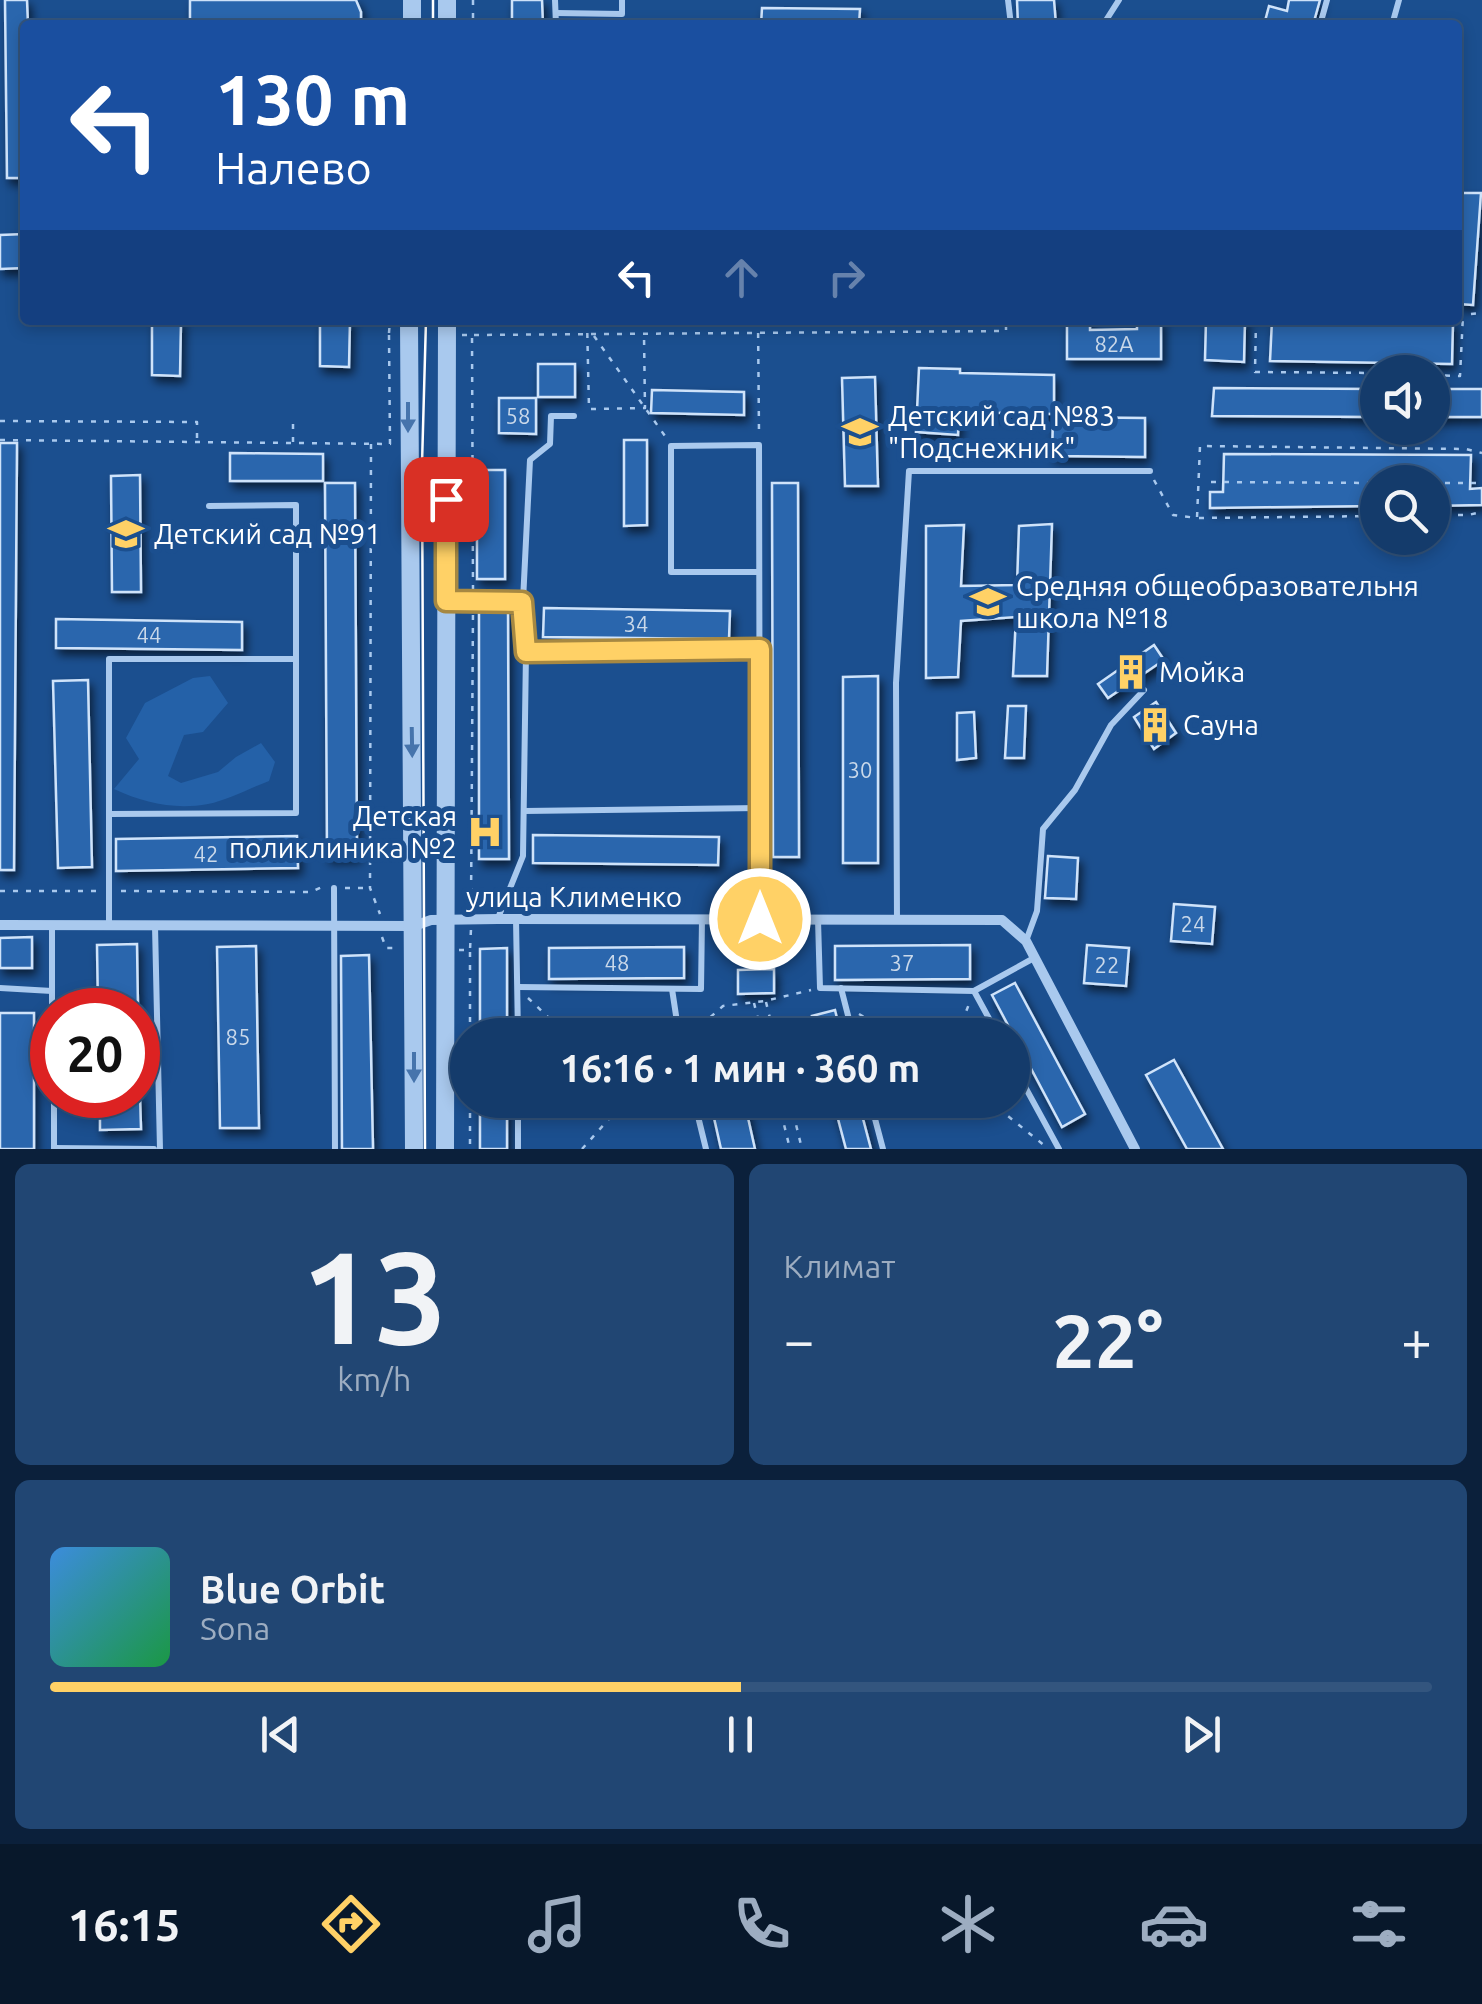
<!DOCTYPE html>
<html lang="ru">
<meta charset="utf-8">
<style>
body{margin:0;font-family:Ubuntu,sans-serif;background:#214673;color:#f1f3f6;height:100vh;display:flex;flex-direction:column;font-size:38px;white-space:nowrap}
*{box-sizing:border-box;margin:0}
p{font-size:32px;color:#9dadc1}
.icon{flex:none;width:55px;height:55px;fill:none;stroke:currentColor;stroke-width:2;stroke-linecap:round;stroke-linejoin:round}
.map{position:relative;height:1149px;overflow:hidden}
.details{display:flex;flex-direction:column;gap:15px;padding:15px;background:#0b203b;flex:1}
.details>*{flex:none}
.guide{position:absolute;left:20px;top:20px;width:1442px;height:305px;border-radius:10px;box-shadow:0 5px 15px #0003,0 0 0 2px #33557e;background:#1a4fa0;color:#fff;overflow:hidden}
.tools{position:absolute;left:1360px;top:355px;display:grid;gap:20px}
.tools a{display:grid;place-items:center;width:90px;height:90px;border-radius:50%;background:#143b6b;box-shadow:0 5px 15px #0003,0 0 0 2px #33557e;font-size:50px}
.speed{position:absolute;left:30px;top:988px;display:flex;gap:20px;font-size:50px;font-weight:700;text-align:center}
.speed>*{display:grid;place-content:center;width:130px;height:130px;border-radius:50%;background:#143b6b;box-shadow:0 5px 15px #0003,0 0 0 2px #33557e;line-height:1}
.speed .limit{border:15px solid #d22;background:#fff;color:#111}
.pin{position:absolute;display:grid;place-items:center;width:85px;height:85px;color:#fff;margin:-42px;border-radius:20px;box-shadow:0 5px 15px #0006}
.me{position:absolute;width:110px;margin:-55px;rotate:0deg;stroke-linejoin:round;filter:drop-shadow(0 0 8px #0008)}
.turn{display:flex;align-items:center;gap:35px;height:210px;padding:0 30px;font-size:45px}
.turn .icon{width:130px;height:130px;stroke-width:2.5}
.turn b{display:block;font-size:70px;line-height:85px}
.lanes{display:flex;align-items:center;height:95px;padding:0 30px;background:#0003;justify-content:center;gap:50px;direction:ltr}
.lanes .off{opacity:.35}
.big{font-size:75px;font-weight:600;line-height:1.1}
.details .widget{flex:1;display:flex;flex-direction:column;justify-content:center;gap:15px;min-width:0;padding:0 35px;border-radius:15px;background:#214673}
.details .dial{align-items:center;gap:0}
.dial b{font-size:130px;line-height:1}
.song{display:flex;align-items:center;gap:30px}
.cover{width:120px;height:120px;border-radius:15px;background:linear-gradient(135deg,hsl(210 70% 55%),hsl(140 70% 35%))}
.played{height:10px;border-radius:5px;background:linear-gradient(90deg,#ffd166 50%,#33557e 50%)}
.keys{display:flex;justify-content:space-around;direction:ltr}
.heat{display:flex;justify-content:space-between;align-items:center;font-size:55px;direction:ltr}
.details .tiles{flex:1;display:grid;gap:15px;grid-template-columns:1fr 1fr}
.widget:last-child{grid-column:span 2}
.trip{position:absolute;left:450px;top:1018px;width:580px;height:100px;border-radius:50px;background:#143b6b;box-shadow:0 5px 15px #0003,0 0 0 2px #33557e;font-weight:600;line-height:100px;text-align:center}
.tabs{display:flex;height:160px;justify-content:space-around;align-items:center;background:#08182b;color:#9dadc1}
.tabs .icon{width:70px;height:70px}
.tabs .selected{color:#ffd166}
.tabs b{font-size:45px;color:#f1f3f6}
.map>svg:first-child{display:block}
</style>
<div class="map">
<svg width="1482" height="1149" viewBox="0 0 1482 1149">
<defs>
<filter id="shadow"><feDropShadow dx="3.5" dy="6" stdDeviation="5" flood-color="#0009"/></filter>
</defs>
<rect width="100%" height="100%" fill="#1b4f8f"/>
<path fill="#2461a8" d="M 210,676 L 228,703 L 203,732 L 184,735 L 168,776 L 181,783 L 218,772 L 236,757 L 261,743 L 275,762 L 269,781 C 250,788 228,800 208,804 C 175,810 144,803 114,789 L 139,759 L 126,738 L 145,703 L 193,678 Z"/>
<g fill="#2a66ad" stroke="#cfe3fa" stroke-width="2.5" filter="url(#shadow)">
<polygon points="5,0 27,0 28,25 25,25 25,178 7,178"/>
<polygon points="190,0 356,0 361,12 361,25 190,25"/>
<polygon points="512,0 542,0 543,25 512,25"/>
<polygon points="1017,0 1054,0 1056,25 1018,25"/>
<polygon points="1289,0 1320,0 1313,25 1264,25 1269,6 1287,11"/>
<polygon points="762,8 860,9 859,25 761,25"/>
<polygon points="1458,193 1481,193 1473,305 1458,304"/>
<polygon points="25,234 25,268 0,269 0,235"/>
<polygon points="152,320 181,320 180,376 152,375"/>
<polygon points="320,320 350,320 349,367 320,366"/>
<polygon points="1067,320 1090,320 1090,330 1137,329 1137,320 1161,320 1161,359 1067,359"/>
<polygon points="1206,320 1245,320 1244,362 1205,360"/>
<polygon points="1272,320 1453,322 1452,364 1270,361"/>
<rect x="538" y="364" width="37" height="33"/>
<polygon points="919,368 960,369 960,373 1054,375 1054,414 959,412 958,435 916,432"/>
<polygon points="875,377 878,486 845,486 842,378"/>
<polygon points="1214,388 1378,389 1378,417 1212,416"/>
<rect x="1432" y="389" width="50" height="28"/>
<polygon points="652,390 744,392 744,415 651,413"/>
<polygon points="499,398 536,398 536,434 499,433"/>
<polygon points="1053,417 1145,418 1145,457 1052,456"/>
<polygon points="624,440 647,440 647,525 624,526"/>
<polygon points="0,443 17,443 14,870 0,870"/>
<polygon points="230,453 323,454 323,481 230,481"/>
<polygon points="1224,454 1471,455 1470,489 1482,488 1482,505 1432,506 1432,478 1378,477 1378,506 1210,508 1210,492 1223,492"/>
<rect x="477" y="470" width="28" height="109"/>
<polygon points="140,475 141,592 112,592 111,476"/>
<polygon points="325,483 355,483 357,856 327,857"/>
<polygon points="772,483 798,483 799,857 773,857"/>
<polygon points="1052,524 1047,676 1013,676 1016,617 961,621 958,677 926,678 926,526 964,525 961,586 1017,585 1019,526"/>
<polygon points="544,608 730,611 729,639 543,637"/>
<polygon points="479,610 508,610 509,859 479,859"/>
<polygon points="56,619 242,622 242,650 56,648"/>
<polygon points="1154,645 1164,660 1108,698 1098,684"/>
<polygon points="878,676 878,863 843,863 843,677"/>
<polygon points="88,680 92,867 58,868 53,681"/>
<polygon points="1156,702 1176,733 1154,749 1134,717"/>
<polygon points="1008,706 1026,706 1024,758 1005,758"/>
<polygon points="974,712 976,758 957,760 957,713"/>
<polygon points="533,835 719,837 718,865 533,863"/>
<polygon points="297,836 298,868 116,871 116,839"/>
<polygon points="1048,856 1078,858 1076,899 1045,898"/>
<polygon points="1174,904 1215,907 1212,944 1171,941"/>
<polygon points="32,937 32,968 0,968 0,938"/>
<polygon points="137,944 138,1010 98,1010 97,945"/>
<polygon points="970,945 970,979 835,980 835,946"/>
<polygon points="1087,945 1129,948 1126,986 1084,983"/>
<polygon points="256,946 259,1128 220,1128 217,947"/>
<polygon points="684,947 684,978 549,979 549,948"/>
<polygon points="507,948 507,1035 480,1035 480,949"/>
<polygon points="369,955 373,1149 342,1149 341,956"/>
<polygon points="774,969 774,993 738,994 738,970"/>
<polygon points="1015,983 1085,1114 1062,1127 992,995"/>
<polygon points="835,1010 841,1035 817,1035 812,1016"/>
<rect x="0" y="1013" width="34" height="136"/>
<polygon points="1174,1060 1223,1149 1187,1149 1146,1075"/>
<polygon points="100,1095 140,1095 141,1129 100,1130"/>
<rect x="480" y="1100" width="27" height="49"/>
<polygon points="710,1100 744,1100 755,1149 721,1149"/>
<polygon points="833,1100 858,1100 871,1149 846,1149"/>
</g>
<g fill="none" stroke-linecap="round" stroke-linejoin="round">
<g stroke="#a9c9ee" stroke-width="2.5" stroke-dasharray="5 8" stroke-linecap="butt">
<polyline points="473,0 473,25"/>
<polyline points="1458,315 1482,313"/>
<polyline points="587,320 589,409 645,408 644,335"/>
<polyline points="653,320 653,333"/>
<polyline points="758,320 759,433"/>
<polyline points="881,320 881,332"/>
<polyline points="1256,320 1255,372 1378,373"/>
<polyline points="389,333 390,320"/>
<polyline points="462,335 472,335 473,591"/>
<polyline points="474,335 1006,331 1006,320"/>
<polyline points="594,336 665,436"/>
<polyline points="1432,375 1460,376 1463,315"/>
<polyline points="0,421 197,422 197,440"/>
<polyline points="0,440 390,444 389,335 394,335"/>
<polyline points="293,442 293,419"/>
<polyline points="371,444 370,888 380,914"/>
<polyline points="1154,480 1173,515 1197,518 1200,446 1466,449 1482,453"/>
<polyline points="1211,482 1378,483"/>
<polyline points="1432,483 1482,483"/>
<polyline points="1432,515 1468,515 1482,512"/>
<polyline points="1199,518 1378,516"/>
<polyline points="345,888 367,888"/>
<polyline points="0,891 98,891"/>
<polyline points="121,891 311,892 322,887"/>
<polyline points="471,906 473,609"/>
<polyline points="382,937 386,948 396,948"/>
<polyline points="459,950 470,950 471,929"/>
<polyline points="470,952 470,1035"/>
<polyline points="528,998 567,1035"/>
<polyline points="766,1002 774,1035"/>
<polyline points="754,1003 762,1035"/>
<polyline points="859,1014 895,1035"/>
<polyline points="691,1034 723,1006 765,1001 811,990"/>
<polyline points="957,1035 969,1004"/>
<polyline points="470,1100 470,1149"/>
<polyline points="778,1100 790,1149"/>
<polyline points="790,1100 802,1149"/>
<polyline points="988,1100 1045,1146"/>
<polyline points="582,1149 626,1100"/>
</g>
<g stroke="#a9c9ee" stroke-width="6">
<polyline points="555,0 556,25"/>
<polyline points="1008,0 1011,25"/>
<polyline points="556,13 622,14 622,0"/>
<polyline points="1103,25 1119,0"/>
<polyline points="1320,25 1327,0"/>
<polyline points="1392,25 1399,0"/>
<polyline points="759,572 671,572 671,446 759,445 760,919"/>
<polyline points="449,601 523,601"/>
<polyline points="526,652 760,649"/>
<polyline points="524,811 760,808"/>
<polyline points="109,814 109,659 296,659"/>
<polyline points="334,888 335,1149"/>
<polyline points="498,918 523,856 526,652 523,601 530,460 550,444 551,416 574,416"/>
<polyline points="516,919 518,1035"/>
<polyline points="818,920 820,988 974,991 998,1035"/>
<polyline points="897,920 896,683 909,471 1150,471"/>
<polyline points="109,924 109,814 296,813 296,505 209,506"/>
<polyline points="52,926 52,1013"/>
<polyline points="155,926 160,1149"/>
<polyline points="1026,941 1037,911 1043,829 1075,790 1111,725 1144,690"/>
<polyline points="518,987 701,989 702,919"/>
<polyline points="0,988 52,991"/>
<polyline points="841,988 853,1035"/>
<polyline points="672,989 679,1035"/>
<polyline points="974,991 1034,958"/>
<polyline points="1012,1063 1059,1149"/>
<polyline points="54,1095 54,1149"/>
<polyline points="694,1100 706,1149"/>
<polyline points="870,1100 883,1149"/>
<polyline points="54,1148 154,1149"/>
<polyline points="518,1149 518,1100"/>
</g>
<polyline stroke="#a9c9ee" stroke-width="10" points="0,925 414,926 431,920 498,919 1002,920 1026,941 1135,1149"/>
<g stroke="#a9c9ee" stroke-width="18">
<polyline points="412,25 412,0"/>
<polyline points="447,25 447,0"/>
<polyline points="409,320 414,1149"/>
<polyline points="445,1149 447,320"/>
</g>
<g stroke="#fff" stroke-width="2.5">
<polyline points="433,0 433,25"/>
<polyline points="425,1149 422,464 426,320"/>
</g>
</g>
<defs><path id="oneway-solid" d="M-6-.8H1V-3.2L6.5 0L1 3.2V.8H-6Z" transform="scale(2.5)"/></defs>
<g fill="#4674ac">
<use href="#oneway-solid" transform="translate(408 417) rotate(90)"/>
<use href="#oneway-solid" transform="translate(412 742) rotate(89)"/>
<use href="#oneway-solid" transform="translate(414 1067) rotate(90)"/>
</g>
<g fill="none" stroke-linecap="round" stroke-linejoin="round">
<defs>
<polyline id="route" points="446,499 446,601 522,602 526,652 760,649 760,919"/>
</defs>
<use href="#route" stroke="#a68842" stroke-width="25"/>
<use href="#route" stroke="#ffd166" stroke-width="18"/>
</g>
<defs>
<symbol id="school-bare" viewBox="-9 -9 18 18"><path d="M0-5L7-2L0 1L-7-2ZM-4 1L0 2.5L4 1V4Q0 6-4 4Z" fill="#ffd166" stroke="#1b4f8f" stroke-width="2.5" paint-order="stroke"/></symbol>
<symbol id="building-bare" viewBox="-9 -9 18 18"><path d="M-4-6H4V6H1V3H-1V6H-4ZM-2.5-4.3h1.7v1.8h-1.7ZM.8-4.3h1.7v1.8H.8ZM-2.5-1h1.7V.8h-1.7ZM.8-1h1.7V.8H.8Z" fill="#ffd166" stroke="#1b4f8f" stroke-width="2.5" paint-order="stroke"/></symbol>
<symbol id="hospital-bare" viewBox="-9 -9 18 18"><path d="M-5-5h3v3.5h4V-5h3V5h-3V1.5h-4V5h-3Z" fill="#ffd166" stroke="#1b4f8f" stroke-width="2.5" paint-order="stroke"/></symbol>
</defs>
<g fill-rule="evenodd">
<use href="#school-bare" x="835" y="407" width="50" height="50"/>
<use href="#school-bare" x="101" y="509" width="50" height="50"/>
<use href="#school-bare" x="963" y="577" width="50" height="50"/>
<use href="#building-bare" x="1106" y="647" width="50" height="50"/>
<use href="#building-bare" x="1130" y="700" width="50" height="50"/>
<use href="#hospital-bare" x="460" y="807" width="50" height="50"/>
</g>
<g text-anchor="middle" stroke-width="10" stroke-linejoin="round" paint-order="stroke">
<g font-size="22" fill="#cad9ea">
<text x="1114" y="352">82А</text>
<text x="518" y="424">58</text>
<text x="636" y="632">34</text>
<text x="149" y="643">44</text>
<text x="860" y="778">30</text>
<text x="206" y="862">42</text>
<text x="1193" y="932">24</text>
<text x="617" y="971">48</text>
<text x="902" y="971">37</text>
<text x="1107" y="973">22</text>
<text x="238" y="1045">85</text>
</g>
<g font-size="28" fill="#fff" stroke="#1b4f8f" text-anchor="start">
<text x="888" y="426">Детский сад №83<tspan x="888" dy="32">"Подснежник"</tspan></text>
<text x="154" y="544">Детский сад №91</text>
<text x="1016" y="596">Средняя общеобразовательня<tspan x="1016" dy="32">школа №18</tspan></text>
<text x="1159" y="682">Мойка</text>
<text x="1183" y="735">Сауна</text>
<text x="457" y="826" text-anchor="end">Детская<tspan x="457" dy="32">поликлиника №2</tspan></text>
</g>
<g font-size="28" fill="#fff" stroke="#1b4f8f">
<text x="574" y="907">улица Клименко</text>
</g>
</g>
</svg>
<div class="tools">
<a><svg class="icon" aria-label="sound" viewBox="0 0 24 24"><path d="M4 9h4l5-4v14l-5-4H4zM17 9q2 3 0 6"/></svg></a>
<a><svg class="icon" aria-label="search" viewBox="0 0 24 24"><circle cx="10" cy="10" r="6"/><path d="M15 15l6 6"/></svg></a>
</div>
<div class="speed"><div class="limit">20</div></div>
<div class="pin" style="left:446px;top:499px;background:#d93025"><svg class="icon" aria-label="arrive" viewBox="0 0 24 24"><path d="M6 21V4h12l-3 4 3 4H6"/></svg></div>
<svg class="me" style="left:760px;top:919px" viewBox="-20 -20 40 40"><circle r="17" fill="#ffd166" stroke="#fff" stroke-width="3"/><path d="M0-11L8 9 0 5-8 9z" fill="#fff"/></svg>
<div class="trip">16:16 · 1 мин · 360 m</div>
<div class="guide">
<div class="turn"><svg class="icon" aria-label="left" viewBox="0 0 24 24"><path d="M17 20v-9H6M10 6l-5 5 5 5"/></svg><div><b>130 m</b>Налево</div></div>
<div class="lanes"><svg class="icon" aria-label="left" viewBox="0 0 24 24"><path d="M17 20v-9H6M10 6l-5 5 5 5"/></svg><svg class="icon off" aria-label="ahead" viewBox="0 0 24 24"><path d="M12 20V5M6 11l6-6 6 6"/></svg><svg class="icon off" aria-label="right" viewBox="0 0 24 24"><path d="M7 20v-9h11M14 6l5 5-5 5"/></svg></div>
</div>
</div>
<section class="details">
<div class="tiles">
<div class="widget dial"><b>13</b><p>km/h</p></div>
<div class="widget"><p>Климат</p>
<div class="heat"><a>−</a><b class="big">22°</b><a>+</a></div>
</div>
<div class="widget">
<div class="song"><i class="cover"></i><div><b>Blue Orbit</b><p>Sona</p></div></div>
<div class="played"></div>
<div class="keys"><svg class="icon" aria-label="previous" viewBox="0 0 24 24"><path d="M18 5L8 12l10 7zM5 5v14"/></svg><svg class="icon" aria-label="pause" viewBox="0 0 24 24"><path d="M8 5v14M16 5v14"/></svg><svg class="icon" aria-label="next" viewBox="0 0 24 24"><path d="M6 5l10 7-10 7zM19 5v14"/></svg></div>
</div>
</div>
</section>
<nav class="tabs">
<b>16:15</b>
<svg class="icon selected" aria-label="directions" viewBox="0 0 24 24"><path d="M12 3l9 9-9 9-9-9zM9 14v-3h6M13 9l2 2-2 2"/></svg>
<svg class="icon" aria-label="music" viewBox="0 0 24 24"><path d="M9 18V5l10-2v13"/><circle cx="6" cy="18" r="3"/><circle cx="16" cy="16" r="3"/></svg>
<svg class="icon" aria-label="phone" viewBox="0 0 24 24"><path d="M5 4h4l2 5-3 2q2 4 5 5l2-3 5 2v4C11 20 4 13 5 4z"/></svg>
<svg class="icon" aria-label="climate" viewBox="0 0 24 24"><path d="M12 3v18M4 7l16 10M4 17L20 7"/></svg>
<svg class="icon" aria-label="car" viewBox="0 0 24 24"><path d="M5 17H2v-5l4-1 3-4h7l3 4 3 1v5h-3M9 17h6M6 11h13"/><circle cx="7" cy="17" r="2"/><circle cx="17" cy="17" r="2"/></svg>
<svg class="icon" aria-label="filters" viewBox="0 0 24 24"><path d="M4 7h16M4 17h16"/><circle cx="9" cy="7" r="2"/><circle cx="15" cy="17" r="2"/></svg>
</nav>
